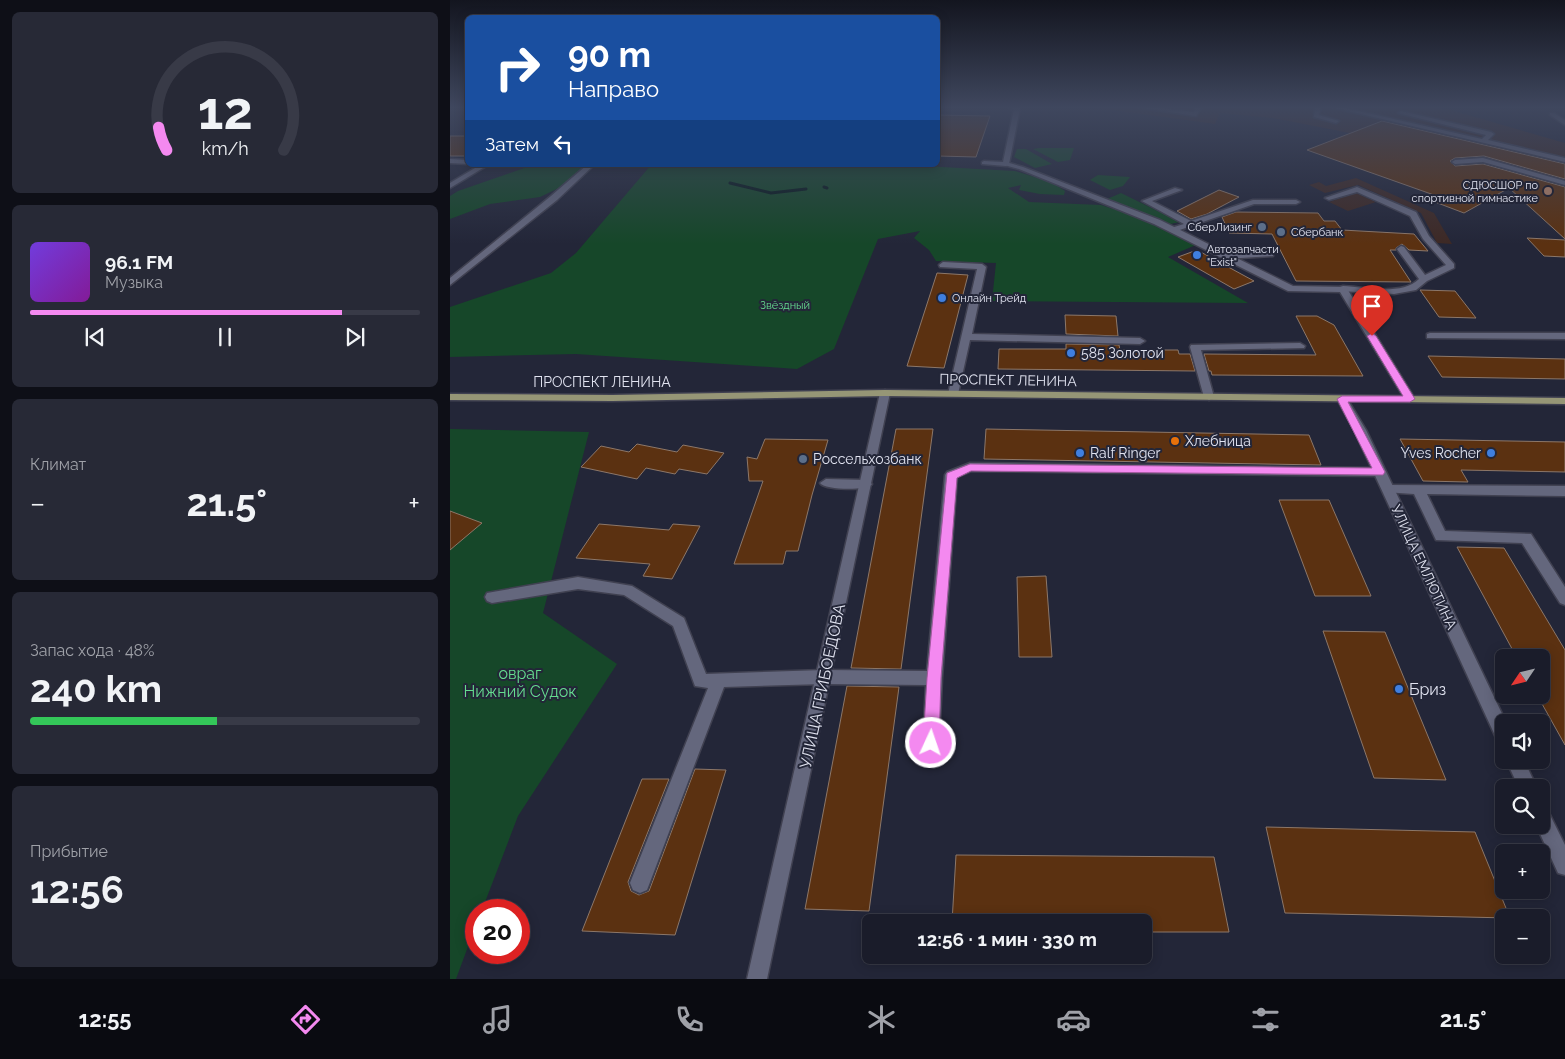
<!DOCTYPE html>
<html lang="ru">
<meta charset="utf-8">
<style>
body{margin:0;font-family:Raleway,sans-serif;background:#272936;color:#f1f3f6;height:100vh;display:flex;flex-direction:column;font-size:19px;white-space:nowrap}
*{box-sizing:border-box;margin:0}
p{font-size:16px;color:#9fa1a8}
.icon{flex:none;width:28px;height:28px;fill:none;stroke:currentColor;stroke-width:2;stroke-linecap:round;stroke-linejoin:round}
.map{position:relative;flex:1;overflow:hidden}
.details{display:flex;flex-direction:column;gap:12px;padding:12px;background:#0e0f17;width:450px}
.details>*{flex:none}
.top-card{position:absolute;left:15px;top:15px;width:475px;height:152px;border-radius:8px;box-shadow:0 2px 12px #0003,0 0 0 1px #383a47;background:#1a4fa0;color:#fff;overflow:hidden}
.needle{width:32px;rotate:235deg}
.fabs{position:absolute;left:1045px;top:649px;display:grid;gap:10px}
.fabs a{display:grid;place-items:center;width:55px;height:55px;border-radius:8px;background:#1a1c2a;box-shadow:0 2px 12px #0003,0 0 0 1px #383a47;font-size:25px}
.speed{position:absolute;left:15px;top:899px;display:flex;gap:10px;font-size:25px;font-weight:700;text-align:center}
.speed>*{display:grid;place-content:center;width:65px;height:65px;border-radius:50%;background:#1a1c2a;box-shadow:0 2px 12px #0003,0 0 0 1px #383a47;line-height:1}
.speed .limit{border:8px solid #d22;background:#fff;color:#111}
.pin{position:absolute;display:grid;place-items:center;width:42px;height:42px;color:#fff;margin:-51px -21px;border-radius:50% 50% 50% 0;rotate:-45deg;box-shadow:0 0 5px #0007}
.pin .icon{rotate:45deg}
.me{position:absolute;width:55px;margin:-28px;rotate:3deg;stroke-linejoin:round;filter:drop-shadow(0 0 4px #0008)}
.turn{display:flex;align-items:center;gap:18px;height:105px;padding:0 20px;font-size:22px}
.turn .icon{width:65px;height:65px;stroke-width:2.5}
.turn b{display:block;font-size:35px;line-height:42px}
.then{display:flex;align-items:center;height:48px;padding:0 20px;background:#0003;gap:10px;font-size:19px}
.big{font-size:38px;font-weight:700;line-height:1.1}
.details .tile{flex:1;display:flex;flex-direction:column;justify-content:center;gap:8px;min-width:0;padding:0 18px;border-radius:8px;background:#272936}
.details .dial{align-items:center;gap:0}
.dial svg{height:130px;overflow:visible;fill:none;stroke:#383a47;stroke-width:7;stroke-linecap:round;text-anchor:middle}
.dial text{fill:#f1f3f6;stroke:none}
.song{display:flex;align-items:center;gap:15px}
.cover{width:60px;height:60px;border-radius:8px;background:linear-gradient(135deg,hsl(260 70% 55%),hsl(290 70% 35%))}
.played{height:5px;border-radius:2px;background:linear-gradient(90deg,#f489f0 80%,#383a47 80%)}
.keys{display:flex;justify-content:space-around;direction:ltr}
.heat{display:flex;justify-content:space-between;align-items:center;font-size:28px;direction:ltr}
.charge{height:8px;border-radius:4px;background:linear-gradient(90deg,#34c759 48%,#383a47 0)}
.trip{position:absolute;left:412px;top:914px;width:290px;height:50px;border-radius:8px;background:#1a1c2a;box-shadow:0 2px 12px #0003,0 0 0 1px #383a47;font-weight:700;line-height:50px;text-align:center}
.tabs{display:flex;height:80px;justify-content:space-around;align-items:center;background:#0a0b11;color:#9fa1a8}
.tabs .icon{width:35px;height:35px}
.tabs .current{color:#f489f0}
.tabs b{font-size:22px;color:#f1f3f6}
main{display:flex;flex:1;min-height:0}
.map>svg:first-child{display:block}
</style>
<main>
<section class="details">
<div class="tile dial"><svg viewBox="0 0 100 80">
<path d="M14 69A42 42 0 1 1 86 69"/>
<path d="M14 69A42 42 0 0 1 9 55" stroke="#f489f0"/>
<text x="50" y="56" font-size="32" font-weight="700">12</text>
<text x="50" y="72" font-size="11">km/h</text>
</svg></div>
<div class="tile">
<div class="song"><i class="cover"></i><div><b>96.1 FM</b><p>Музыка</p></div></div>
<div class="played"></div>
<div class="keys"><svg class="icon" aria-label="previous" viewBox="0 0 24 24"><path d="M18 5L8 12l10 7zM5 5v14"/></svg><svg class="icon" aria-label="pause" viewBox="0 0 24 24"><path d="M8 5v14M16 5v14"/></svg><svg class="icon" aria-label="next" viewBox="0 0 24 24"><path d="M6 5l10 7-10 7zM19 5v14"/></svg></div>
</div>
<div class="tile"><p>Климат</p>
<div class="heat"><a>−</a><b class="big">21.5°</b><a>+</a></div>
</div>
<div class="tile"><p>Запас хода · 48%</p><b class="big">240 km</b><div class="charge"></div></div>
<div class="tile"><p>Прибытие</p><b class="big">12:56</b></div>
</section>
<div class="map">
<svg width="1115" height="979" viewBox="0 0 1115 979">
<rect width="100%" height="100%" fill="#232638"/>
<g fill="#3d2925">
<polygon points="640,107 982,107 1001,110 1115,143 1115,183 1023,157 823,118 770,113 765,124"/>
<polygon points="906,178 984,213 1002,244 987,243 971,213 908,185 875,193 859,185 869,182 876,186"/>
<polygon points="906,193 926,202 898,211 879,202"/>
</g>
<g fill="#164729">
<polygon points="589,148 624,148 620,160 608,162 583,149"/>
<polygon points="567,149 576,149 602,164 585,168 564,157"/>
<polygon points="83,165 139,165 115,185 90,197 40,204 0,219 0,196 8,191"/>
<polygon points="201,165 455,165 565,171 601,182 615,191 614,195 590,194 569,190 571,185 558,188 579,202 651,205 697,220 737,241 748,244 718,257 798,303 542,301 546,263 486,261 479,250 464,238 470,231 428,239 384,349 347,369 126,354 0,357 0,307 101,273 126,253"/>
<polygon points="648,175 680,177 673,186 660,190 640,180"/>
<polygon points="671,193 730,222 720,224 655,200"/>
<polygon points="0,429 139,432 93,613 167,664 68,816 32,910 26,910 26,925 6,979 0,979"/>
</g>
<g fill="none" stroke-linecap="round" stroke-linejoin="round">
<g stroke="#081a1d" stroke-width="3">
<polyline points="280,183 321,193 356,189"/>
<polyline points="374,187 377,188"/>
</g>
</g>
<g fill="#5b3111" stroke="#8c7769">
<polygon points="488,115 540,116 526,157 488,156"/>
<polygon points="932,121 1115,164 1115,179 1034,156 1005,158 1000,161 1005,166 1033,164 1115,187 1115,239 1059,188 1014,213 977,199 984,195 857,150"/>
<rect x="0" y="136" width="18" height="20"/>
<polygon points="769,190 789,197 757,214 741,219 727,211"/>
<polygon points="786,212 868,213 874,221 885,221 892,230 964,234 978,251 959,250 952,244 946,248 946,250 940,250 961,282 846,281 822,234 779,233 772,217"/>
<polygon points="1077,238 1115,240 1115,257 1094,256"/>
<polygon points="747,250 804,281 784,289 728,257"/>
<polygon points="487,273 518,275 494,368 457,366"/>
<polygon points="970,290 1005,291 1026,318 989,317"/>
<polygon points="615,315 666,316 668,336 616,334"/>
<polygon points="846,316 867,316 884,325 913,376 762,375 761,371 759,371 754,354 866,355"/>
<polygon points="616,344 669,345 670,350 728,350 729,354 740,354 745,371 548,369 549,349 616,349"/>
<polygon points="978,356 1115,359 1115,379 992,377"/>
<polygon points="446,429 483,429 451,669 401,668"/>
<polygon points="536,429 859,435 871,465 534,459"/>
<polygon points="315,439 378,440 362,495 348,551 336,551 333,564 284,564 313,481 299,481 297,457 307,459"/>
<polygon points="950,439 1115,442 1115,472 1011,470 1018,482 973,481"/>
<polygon points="187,444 227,452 233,445 274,453 257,474 229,469 225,474 196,468 187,479 131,467 151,446 179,452"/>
<polygon points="829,500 879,500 921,596 865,596"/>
<polygon points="0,511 32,523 0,550"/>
<polygon points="149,524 219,530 223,524 250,526 222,579 193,576 200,564 126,558"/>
<polygon points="1007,547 1054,548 1115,650 1115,745 1091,702 1091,658 1067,658"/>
<polygon points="596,576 602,657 569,657 567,577"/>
<polygon points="873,631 935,632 996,780 924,778"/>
<polygon points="397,686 449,687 419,911 355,909"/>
<polygon points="245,769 276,770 225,935 132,931 192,779 219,779 178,882 181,891 189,895 199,891"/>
<polygon points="816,827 1025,832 1060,918 835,913"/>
<polygon points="506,855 764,857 779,932 694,932 694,922 502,922"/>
</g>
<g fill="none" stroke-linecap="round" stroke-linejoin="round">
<defs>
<g id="service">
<polygon points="558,107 570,108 559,164 556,166 532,164 532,162 534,161 553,162 564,109"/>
<polygon points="687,107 702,107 744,112 746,107 752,107 746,116"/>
<polygon points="865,107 871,107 869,115 889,121 886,123 864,117"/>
<polygon points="881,107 891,107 1032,139 1036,135 948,113 951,111 1041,132 1044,134 1038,140 1115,158 1115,162"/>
<polygon points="1033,158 1115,181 1115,185 1033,162 1005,164 1002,162 1005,160"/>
<polygon points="0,159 18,160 18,164 0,163"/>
<path d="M 907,187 L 966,212 L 979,236 L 1004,264 L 1004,268 L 977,281 L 966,290 L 944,294 L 890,291 L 890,287 L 893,286 C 915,287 952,296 969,279 L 947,249 L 951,246 L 954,247 L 975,275 L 996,265 L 973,239 L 960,216 L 907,192 L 879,200 L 875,198 Z"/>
<polygon points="725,188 732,190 702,201 741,221 803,200 846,200 850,202 846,204 804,204 724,232 721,232 721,228 734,224 692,201"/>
<polygon points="820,251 823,252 823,256 775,259 771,256 775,253"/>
<polygon points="493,262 532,264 536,267 522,334 690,338 695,341 690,344 520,340 508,394 507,396 499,396 498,394 527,269 490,267 489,265"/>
<polygon points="980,333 1115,333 1115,339 977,338 977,334"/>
<polygon points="850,343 855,346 854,348 751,350 764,397 759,400 754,397 740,347 741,345"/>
<polygon points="520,463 929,468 935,472 929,476 521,471 507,477 492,678 489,743 487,749 481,751 475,749 473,743 476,685 374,684 274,687 197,890 190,893 183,890 180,883 258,688 245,686 223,626 174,595 128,589 42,603 37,601 35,597 37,593 128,577 182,586 234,618 256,674 374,670 477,671 495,475 497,472"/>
<path d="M 376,479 L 416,480 L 422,484 C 418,491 374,490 370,483 Z"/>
<polygon points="938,485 1115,486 1115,496 977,494 995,531 1081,534 1115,587 1115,605 1110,603 1072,543 986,540 964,494 934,492 932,489 934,486"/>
</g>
<g id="minor">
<polygon points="1100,113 1104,113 1115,120 1115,125 1100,115"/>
<polygon points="556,162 573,167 710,220 843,286 896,287 965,399 964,401 956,401 890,292 838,291 704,224 569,169 554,165 554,163"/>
<polygon points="30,165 38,165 0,188 0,183"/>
<polygon points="137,165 144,165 107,200 0,285 0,278 101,196"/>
<polygon points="435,390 440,393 317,979 297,979 430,393"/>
<polygon points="892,396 896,397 916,430 1056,722 1054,722 1054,744 1048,742 904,430 887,399"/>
<polygon points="1056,760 1074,760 1087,788 1069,788"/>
<polygon points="1091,806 1097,809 1115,845 1115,875 1108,873 1086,825 1091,825"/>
</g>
<polygon id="primary" points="435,390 1115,398 1115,404 435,396 162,401 0,400 0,394 162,395"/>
</defs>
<use href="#service" stroke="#404151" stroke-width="3"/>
<use href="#minor" stroke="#404151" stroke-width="3"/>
<use href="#primary" stroke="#404151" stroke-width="3"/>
<use href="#service" fill="#64677d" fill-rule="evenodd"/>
<use href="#minor" fill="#64677d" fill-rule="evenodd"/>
<use href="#primary" fill="#969676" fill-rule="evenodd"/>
</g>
<linearGradient id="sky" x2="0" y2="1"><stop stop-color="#13151f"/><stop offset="0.44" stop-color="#3f475e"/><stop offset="1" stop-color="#3f475e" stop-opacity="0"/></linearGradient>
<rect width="1115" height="244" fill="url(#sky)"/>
<polygon fill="#f489f0" stroke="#9f599c" points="922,333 926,336 965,399 960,402 898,402 935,472 933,475 521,471 507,478 491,678 489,743 486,749 481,751 475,749 473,743 477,678 497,473 520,464 922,468 887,399 892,396 953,396 917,336"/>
<circle fill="#8d6e63" stroke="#232638" stroke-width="2" cx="1098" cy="191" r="5"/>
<g fill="#5c6f8a" stroke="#232638" stroke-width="2">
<circle cx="812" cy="227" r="5"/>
<circle cx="831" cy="232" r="5"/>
<circle cx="353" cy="459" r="5"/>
</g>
<g fill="#3f7fe0" stroke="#232638" stroke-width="2">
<circle cx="747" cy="255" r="5"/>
<circle cx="492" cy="298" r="5"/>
<circle cx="621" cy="353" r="5"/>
<circle cx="630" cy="453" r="5"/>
<circle cx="1041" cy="453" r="5"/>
<circle cx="949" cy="689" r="5"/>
</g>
<circle fill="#e8710a" stroke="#232638" stroke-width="2" cx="725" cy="441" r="5"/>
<g text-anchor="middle" stroke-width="4" stroke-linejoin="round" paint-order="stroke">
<g font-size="11" fill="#e1e3f0" stroke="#232638" text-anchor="start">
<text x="1088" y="189" text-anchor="end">СДЮСШОР по<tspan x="1088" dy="13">спортивной гимнастике</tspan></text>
<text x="802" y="231" text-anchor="end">СберЛизинг</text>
<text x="841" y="236">Сбербанк</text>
<text x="757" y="253">Автозапчасти<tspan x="757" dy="13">"Exist"</tspan></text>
<text x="502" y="302">Онлайн Трейд</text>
</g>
<g font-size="11" fill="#65dc8f" stroke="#232638">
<text x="335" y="309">Звёздный</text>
</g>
<g font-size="14" fill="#e1e3f0" stroke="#232638" text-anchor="start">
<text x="631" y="358">585 Золотой</text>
<text x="735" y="446">Хлебница</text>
<text x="640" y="458">Ralf Ringer</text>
<text x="1031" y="458" text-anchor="end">Yves Rocher</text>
<text x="363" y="464">Россельхозбанк</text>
</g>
<g font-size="14" fill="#e1e3f0" stroke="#232638">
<text transform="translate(558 380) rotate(1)" y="5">ПРОСПЕКТ ЛЕНИНА</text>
<text x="152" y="387">ПРОСПЕКТ ЛЕНИНА</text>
<text transform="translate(974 567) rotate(65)" y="5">УЛИЦА ЕМЛЮТИНА</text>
</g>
<g font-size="16" fill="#65dc8f" stroke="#232638">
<text x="70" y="679">овраг<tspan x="70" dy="18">Нижний Судок</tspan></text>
</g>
<g font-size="16" fill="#e1e3f0" stroke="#232638">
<text transform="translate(372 686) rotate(-78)" y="6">УЛИЦА ГРИБОЕДОВА</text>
</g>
<g font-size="16" fill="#e1e3f0" stroke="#232638" text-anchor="start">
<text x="959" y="695">Бриз</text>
</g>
</g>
</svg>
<div class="fabs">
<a><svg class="needle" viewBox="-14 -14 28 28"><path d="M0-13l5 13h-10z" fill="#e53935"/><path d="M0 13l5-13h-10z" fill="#9fa1a8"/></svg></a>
<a><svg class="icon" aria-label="sound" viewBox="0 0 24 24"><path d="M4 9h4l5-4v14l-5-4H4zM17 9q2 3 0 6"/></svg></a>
<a><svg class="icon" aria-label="search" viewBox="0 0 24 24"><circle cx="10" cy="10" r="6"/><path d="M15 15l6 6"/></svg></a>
<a>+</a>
<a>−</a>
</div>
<div class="speed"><div class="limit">20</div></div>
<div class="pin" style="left:922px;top:336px;background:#d93025"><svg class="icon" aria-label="arrive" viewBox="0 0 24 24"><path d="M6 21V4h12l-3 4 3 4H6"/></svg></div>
<svg class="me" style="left:481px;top:743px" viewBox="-20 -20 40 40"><circle r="17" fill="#f489f0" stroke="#fff" stroke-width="3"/><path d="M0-11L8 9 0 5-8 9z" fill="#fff"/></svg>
<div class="trip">12:56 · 1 мин · 330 m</div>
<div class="top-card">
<div class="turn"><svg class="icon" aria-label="right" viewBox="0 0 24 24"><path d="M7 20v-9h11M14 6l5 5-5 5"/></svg><div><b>90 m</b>Направо</div></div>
<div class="then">Затем<svg class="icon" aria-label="left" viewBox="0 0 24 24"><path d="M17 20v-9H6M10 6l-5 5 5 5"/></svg></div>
</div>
</div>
</main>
<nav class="tabs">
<b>12:55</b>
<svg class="icon current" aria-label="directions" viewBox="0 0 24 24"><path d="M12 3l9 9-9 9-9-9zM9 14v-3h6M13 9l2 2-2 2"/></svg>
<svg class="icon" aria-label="music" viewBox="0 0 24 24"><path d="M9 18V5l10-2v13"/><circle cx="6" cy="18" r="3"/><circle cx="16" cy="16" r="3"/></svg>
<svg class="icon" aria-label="phone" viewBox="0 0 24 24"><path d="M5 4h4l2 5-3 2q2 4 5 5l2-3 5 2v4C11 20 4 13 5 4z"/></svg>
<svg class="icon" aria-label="climate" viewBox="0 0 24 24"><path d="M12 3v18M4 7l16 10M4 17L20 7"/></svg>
<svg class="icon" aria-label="car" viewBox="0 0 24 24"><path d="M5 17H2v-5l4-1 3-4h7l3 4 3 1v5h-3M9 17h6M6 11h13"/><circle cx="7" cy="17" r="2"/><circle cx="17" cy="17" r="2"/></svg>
<svg class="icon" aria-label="filters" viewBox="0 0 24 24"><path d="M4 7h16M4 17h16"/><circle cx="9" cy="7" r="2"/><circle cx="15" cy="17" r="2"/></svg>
<b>21.5°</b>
</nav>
